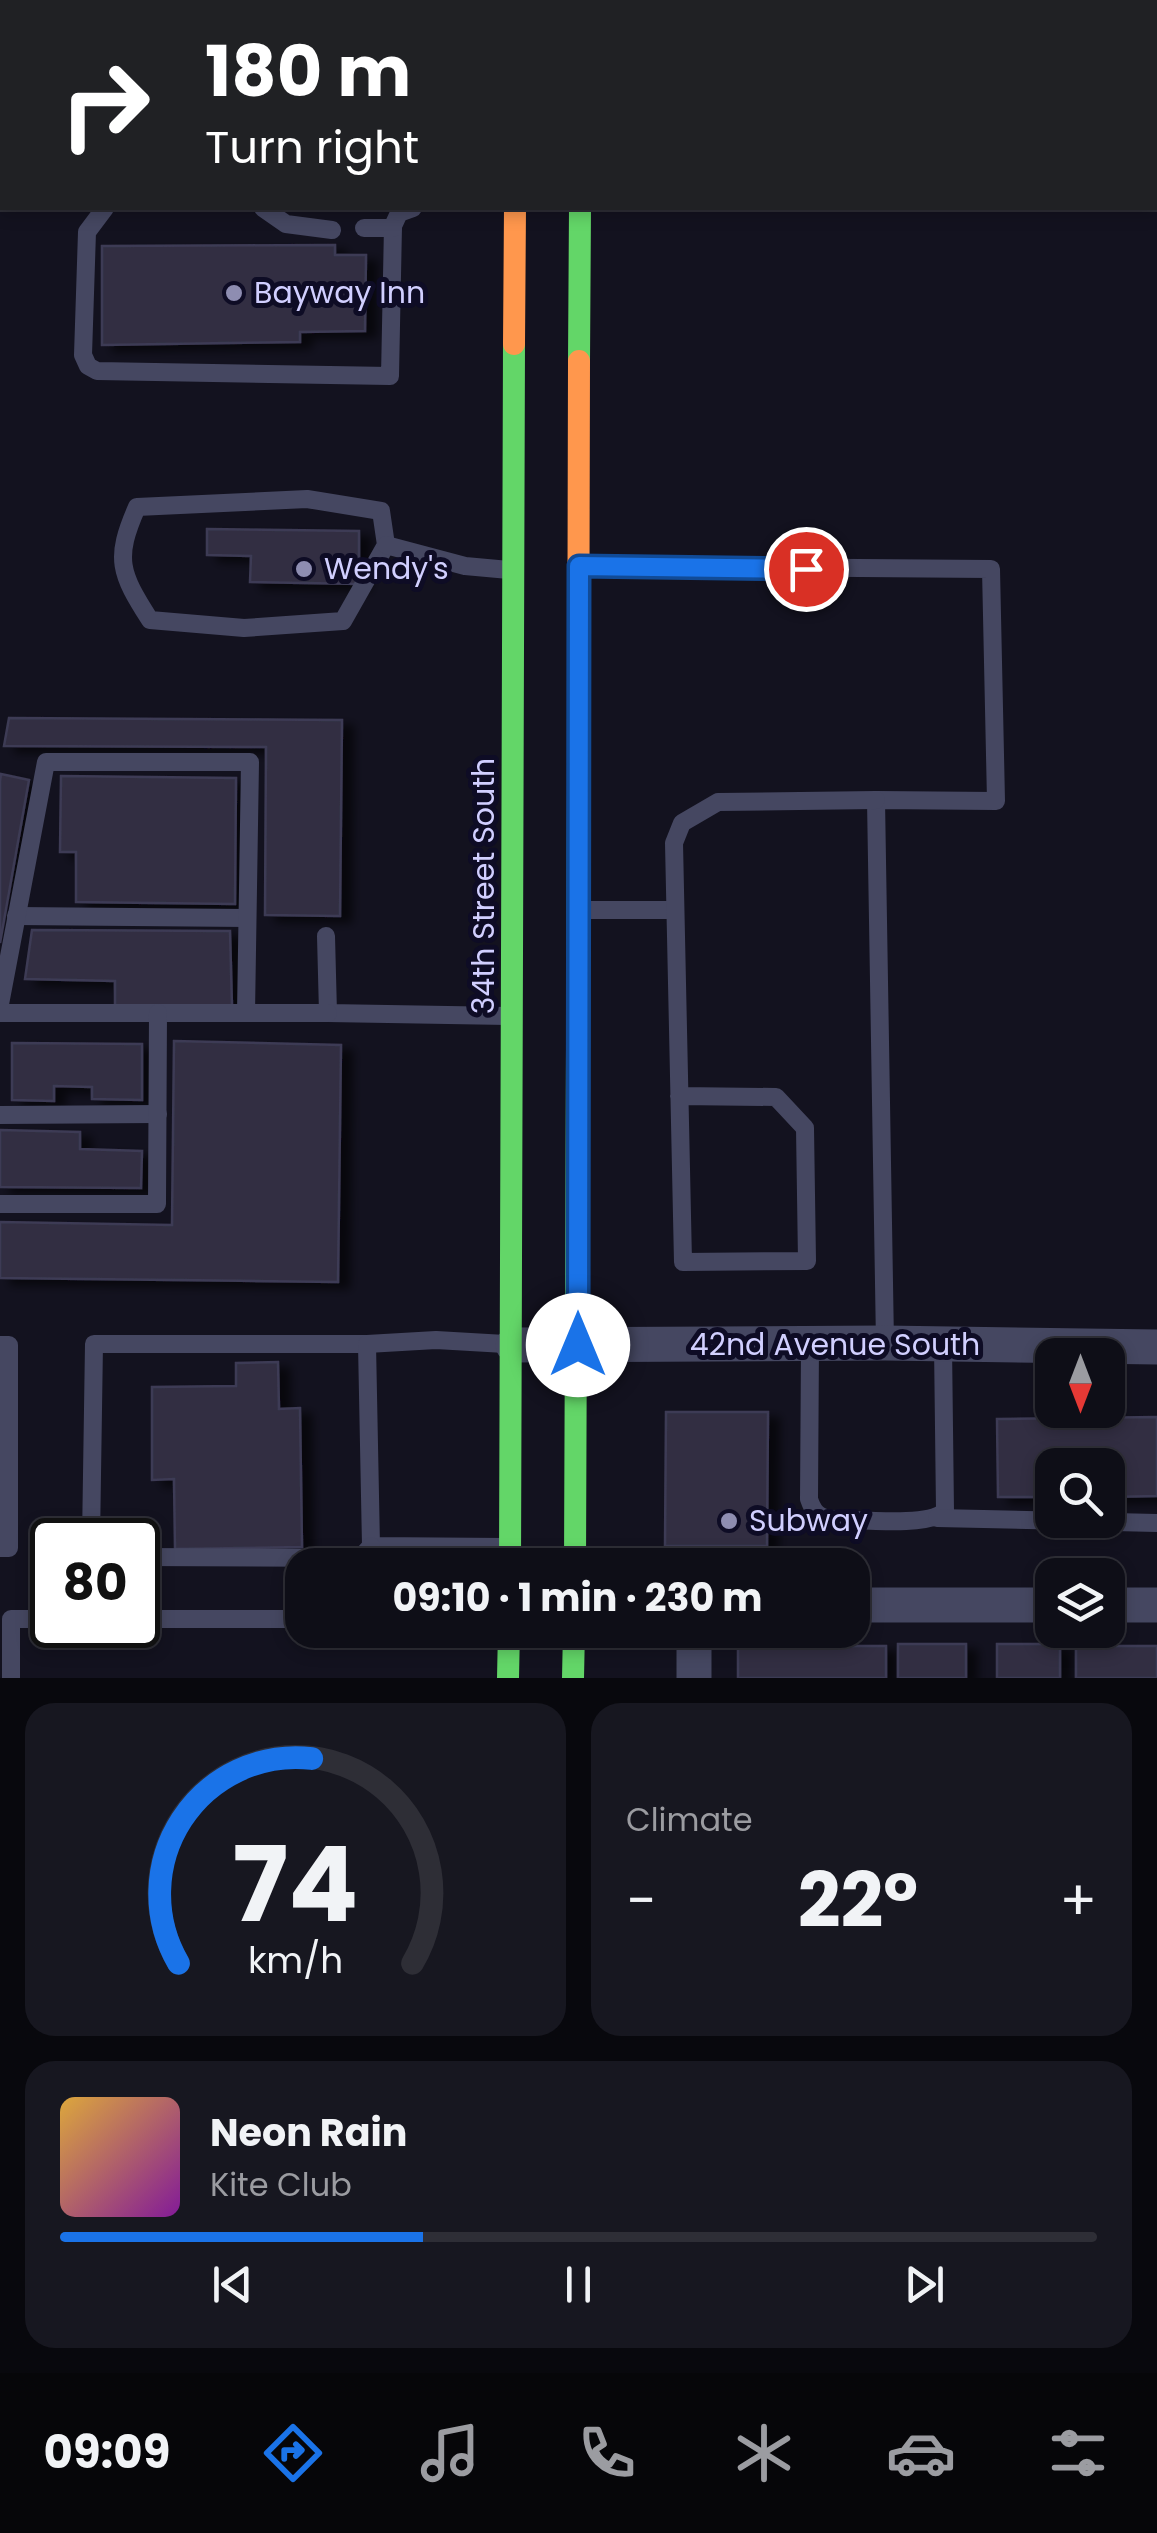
<!DOCTYPE html>
<meta charset="utf-8">
<style>
body{margin:0;font-family:Poppins,sans-serif;background:#171720;color:#f1f3f6;height:100vh;display:flex;flex-direction:column;font-size:38px;white-space:nowrap}
*{box-sizing:border-box;margin:0}
p{font-size:32px;color:#9b9ca1}
.icon{flex:none;width:55px;height:55px;fill:none;stroke:currentColor;stroke-width:2;stroke-linecap:round;stroke-linejoin:round}
.map{position:relative;height:1678px;overflow:hidden}
.side{display:flex;flex-direction:column;gap:25px;padding:25px;background:#08080d;flex:1}
.side>*{flex:none}
.hud{position:absolute;left:0px;top:0px;width:1158px;height:210px;box-shadow:0 5px 15px #0003,0 0 0 2px #2e2e36;background:#202124;color:#fff;overflow:hidden}
.needle{width:65px;rotate:180deg}
.fabs{position:absolute;left:1035px;top:1338px;display:grid;gap:20px}
.fabs a{display:grid;place-items:center;width:90px;height:90px;border-radius:20px;background:#0e0e17;box-shadow:0 5px 15px #0003,0 0 0 2px #2e2e36;font-size:50px}
.speed{position:absolute;left:30px;top:1518px;display:flex;gap:20px;font-size:50px;font-weight:700;text-align:center}
.speed>*{display:grid;place-content:center;width:130px;height:130px;border-radius:50%;background:#0e0e17;box-shadow:0 5px 15px #0003,0 0 0 2px #2e2e36;line-height:1}
.speed .limit{border:5px solid #111;border-radius:15px;background:#fff;color:#111}
.pin{position:absolute;display:grid;place-items:center;width:85px;height:85px;color:#fff;margin:-42px;border:5px solid #fff;border-radius:50%;box-shadow:0 2px 10px #0007}
.me{position:absolute;width:110px;margin:-55px;rotate:0deg;stroke-linejoin:round;filter:drop-shadow(0 0 8px #0008)}
.turn{display:flex;align-items:center;gap:35px;height:210px;padding:0 40px;font-size:45px}
.turn .icon{width:130px;height:130px;stroke-width:2.5}
.turn b{display:block;font-size:70px;line-height:85px}
.big{font-size:75px;font-weight:700;line-height:1.1}
.side .card{flex:1;display:flex;flex-direction:column;justify-content:center;gap:15px;min-width:0;padding:0 35px;border-radius:30px;background:#171720}
.side .dial{align-items:center;gap:0}
.dial svg{height:260px;overflow:visible;fill:none;stroke:#2e2e36;stroke-width:7;stroke-linecap:round;text-anchor:middle}
.dial text{fill:#f1f3f6;stroke:none}
.song{display:flex;align-items:center;gap:30px}
.cover{width:120px;height:120px;border-radius:15px;background:linear-gradient(135deg,hsl(40 70% 55%),hsl(290 70% 35%))}
.played{height:10px;border-radius:5px;background:linear-gradient(90deg,#1a73e8 35%,#2e2e36 35%)}
.keys{display:flex;justify-content:space-around;direction:ltr}
.heat{display:flex;justify-content:space-between;align-items:center;font-size:55px;direction:ltr}
.side .tiles{flex:1;display:grid;gap:25px;grid-template-columns:1fr 1fr}
.card:last-child{grid-column:span 2}
.trip{position:absolute;left:285px;top:1548px;width:585px;height:100px;border-radius:30px;background:#0e0e17;box-shadow:0 5px 15px #0003,0 0 0 2px #2e2e36;font-weight:700;line-height:100px;text-align:center}
.menu{display:flex;height:160px;justify-content:space-around;align-items:center;background:#060609;color:#9b9ca1}
.menu .icon{width:70px;height:70px}
.menu .on{color:#1a73e8}
.menu b{font-size:45px;color:#f1f3f6}
.map>svg:first-child{display:block}
</style>
<div class="map">
<svg width="1157" height="1678" viewBox="0 0 1157 1678">
<defs>
<filter id="shadow"><feDropShadow dx="11" dy="6" stdDeviation="5" flood-color="#0009"/></filter>
</defs>
<rect width="100%" height="100%" fill="#13121f"/>
<g fill="#312f42" stroke="#3d3b54" stroke-width="2.5" filter="url(#shadow)">
<polygon points="241,0 376,0 376,2"/>
<polygon points="335,245 335,255 366,255 365,331 300,332 300,342 102,345 102,246"/>
<polygon points="207,529 359,531 359,584 250,582 251,556 207,555"/>
<polygon points="9,718 342,720 340,916 265,915 266,747 4,746"/>
<polygon points="1,774 29,780 0,943 0,781"/>
<polygon points="61,776 236,778 235,904 76,902 76,852 60,852"/>
<polygon points="32,930 230,931 232,1007 115,1005 115,981 25,979"/>
<polygon points="174,1041 341,1045 338,1282 0,1278 0,1222 172,1225"/>
<polygon points="12,1043 142,1044 142,1100 92,1099 92,1087 54,1086 54,1101 12,1100"/>
<polygon points="0,1130 80,1132 80,1149 142,1151 141,1188 0,1187"/>
<polygon points="278,1362 279,1409 300,1408 302,1547 175,1549 174,1479 152,1480 152,1387 236,1386 236,1363"/>
<polygon points="666,1412 768,1412 767,1546 665,1546"/>
<polygon points="1157,1417 1157,1496 1108,1497 1108,1465 1052,1465 1052,1497 998,1497 997,1419"/>
<rect x="898" y="1644" width="68" height="34"/>
<rect x="997" y="1644" width="63" height="34"/>
<rect x="738" y="1646" width="148" height="32"/>
<rect x="1076" y="1646" width="81" height="32"/>
</g>
<g fill="none" stroke-linecap="round" stroke-linejoin="round">
<g stroke="#454761" stroke-width="18">
<polyline points="152,0 152,2"/>
<polyline points="166,0 166,2"/>
<polyline points="400,0 400,2"/>
<polyline points="694,0 694,2"/>
<polyline points="1005,0 1005,2"/>
<polyline points="956,2 957,0"/>
<polyline points="105,208 87,232 83,355 88,366 97,371 390,376 393,226 399,213 413,208"/>
<polyline points="263,208 286,224 332,230"/>
<polyline points="364,228 393,228"/>
<path d="M 307,499 L 381,511 L 386,545 L 343,621 L 244,628 L 150,620 C 120,573 114,559 137,507 Z"/>
<polyline points="386,545 465,566 509,570"/>
<polyline points="582,566 991,569 996,801 876,800 885,1343"/>
<polyline points="581,910 675,910"/>
<polyline points="16,916 247,918"/>
<polyline points="326,936 328,1013 508,1016"/>
<polyline points="0,1004 46,762 250,762 246,1013"/>
<polyline points="0,1013 328,1013"/>
<path d="M 679,1096 L 776,1097 L 805,1128 L 807,1261 L 683,1262 C 680,1123 677,983 674,843 L 682,823 L 718,802 L 876,800"/>
<polyline points="0,1115 158,1114"/>
<polyline points="0,1204 157,1204 158,1013"/>
<polyline points="0,1345 9,1345 9,1548 0,1548"/>
<path d="M 810,1345 L 809,1499 C 813,1511 817,1516 829,1519 C 856,1519 928,1528 945,1511 L 943,1345"/>
<polyline points="937,1518 1157,1523"/>
<polyline points="91,1540 94,1344 367,1344"/>
<polyline points="505,1547 371,1546 367,1344 436,1340 505,1344"/>
<polyline points="138,1557 360,1558 371,1546"/>
<polyline points="138,1619 302,1619"/>
<polyline points="11,1678 11,1619 52,1619"/>
</g>
<g stroke="#454761" stroke-width="35">
<polyline points="513,1345 885,1343 1157,1347"/>
<polyline points="852,1605 1052,1605"/>
<polyline points="1108,1605 1157,1605"/>
<polyline points="694,1630 694,1678"/>
</g>
<g stroke="#63d668" stroke-width="22">
<polyline points="515,0 515,2"/>
<polyline points="581,0 581,2"/>
<polyline points="579,361 580,208"/>
<polyline points="510,1565 514,344"/>
<polyline points="575,1565 578,791"/>
<polyline points="508,1678 509,1630"/>
<polyline points="573,1678 574,1630"/>
</g>
<g stroke="#ff974d" stroke-width="22">
<polyline points="514,344 515,208"/>
<polyline points="578,791 579,361"/>
</g>
</g>
<g fill="none" stroke-linecap="round" stroke-linejoin="round">
<defs>
<polyline id="route" points="578,1345 579,566 806,569"/>
</defs>
<use href="#route" stroke="#114b97" stroke-width="25"/>
<use href="#route" stroke="#1a73e8" stroke-width="18"/>
</g>
<g fill="#8e8db1" stroke="#0e0c25" stroke-width="4">
<circle cx="234" cy="293" r="10"/>
<circle cx="304" cy="569" r="10"/>
<circle cx="729" cy="1521" r="10"/>
</g>
<g text-anchor="middle" stroke-width="10" stroke-linejoin="round" paint-order="stroke">
<g font-size="30" fill="#d1cfff" stroke="#0e0c25" text-anchor="start">
<text x="254" y="303">Bayway Inn</text>
<text x="324" y="579">Wendy's</text>
<text x="749" y="1531">Subway</text>
</g>
<g font-size="30" fill="#d1cfff" stroke="#0e0c25">
<text transform="translate(484 886) rotate(-90)" y="10">34th Street South</text>
<text x="835" y="1355">42nd Avenue South</text>
</g>
</g>
</svg>
<div class="fabs">
<a><svg class="needle" viewBox="-14 -14 28 28"><path d="M0-13l5 13h-10z" fill="#e53935"/><path d="M0 13l5-13h-10z" fill="#9b9ca1"/></svg></a>
<a><svg class="icon" aria-label="search" viewBox="0 0 24 24"><circle cx="10" cy="10" r="6"/><path d="M15 15l6 6"/></svg></a>
<a><svg class="icon" aria-label="layers" viewBox="0 0 24 24"><path d="M12 4l9 5-9 5-9-5zM3 14l9 5 9-5"/></svg></a>
</div>
<div class="speed"><div class="limit">80</div></div>
<div class="pin" style="left:806px;top:569px;background:#d93025"><svg class="icon" aria-label="arrive" viewBox="0 0 24 24"><path d="M6 21V4h12l-3 4 3 4H6"/></svg></div>
<svg class="me" style="left:578px;top:1345px" viewBox="-20 -20 40 40"><circle r="19" fill="#fff"/><path d="M0-13L10 11 0 6-10 11z" fill="#1a73e8"/></svg>
<div class="trip">09:10 · 1 min · 230 m</div>
<div class="hud">
<div class="turn"><svg class="icon" aria-label="right" viewBox="0 0 24 24"><path d="M7 20v-9h11M14 6l5 5-5 5"/></svg><div><b>180 m</b>Turn right</div></div>
</div>
</div>
<section class="side">
<div class="tiles">
<div class="card dial"><svg viewBox="0 0 100 80">
<path d="M14 69A42 42 0 1 1 86 69"/>
<path d="M14 69A42 42 0 0 1 55 6" stroke="#1a73e8"/>
<text x="50" y="56" font-size="32" font-weight="700">74</text>
<text x="50" y="72" font-size="11">km/h</text>
</svg></div>
<div class="card"><p>Climate</p>
<div class="heat"><a>−</a><b class="big">22°</b><a>+</a></div>
</div>
<div class="card">
<div class="song"><i class="cover"></i><div><b>Neon Rain</b><p>Kite Club</p></div></div>
<div class="played"></div>
<div class="keys"><svg class="icon" aria-label="previous" viewBox="0 0 24 24"><path d="M18 5L8 12l10 7zM5 5v14"/></svg><svg class="icon" aria-label="pause" viewBox="0 0 24 24"><path d="M8 5v14M16 5v14"/></svg><svg class="icon" aria-label="next" viewBox="0 0 24 24"><path d="M6 5l10 7-10 7zM19 5v14"/></svg></div>
</div>
</div>
</section>
<nav class="menu">
<b>09:09</b>
<svg class="icon on" aria-label="directions" viewBox="0 0 24 24"><path d="M12 3l9 9-9 9-9-9zM9 14v-3h6M13 9l2 2-2 2"/></svg>
<svg class="icon" aria-label="music" viewBox="0 0 24 24"><path d="M9 18V5l10-2v13"/><circle cx="6" cy="18" r="3"/><circle cx="16" cy="16" r="3"/></svg>
<svg class="icon" aria-label="phone" viewBox="0 0 24 24"><path d="M5 4h4l2 5-3 2q2 4 5 5l2-3 5 2v4C11 20 4 13 5 4z"/></svg>
<svg class="icon" aria-label="climate" viewBox="0 0 24 24"><path d="M12 3v18M4 7l16 10M4 17L20 7"/></svg>
<svg class="icon" aria-label="car" viewBox="0 0 24 24"><path d="M5 17H2v-5l4-1 3-4h7l3 4 3 1v5h-3M9 17h6M6 11h13"/><circle cx="7" cy="17" r="2"/><circle cx="17" cy="17" r="2"/></svg>
<svg class="icon" aria-label="filters" viewBox="0 0 24 24"><path d="M4 7h16M4 17h16"/><circle cx="9" cy="7" r="2"/><circle cx="15" cy="17" r="2"/></svg>
</nav>
